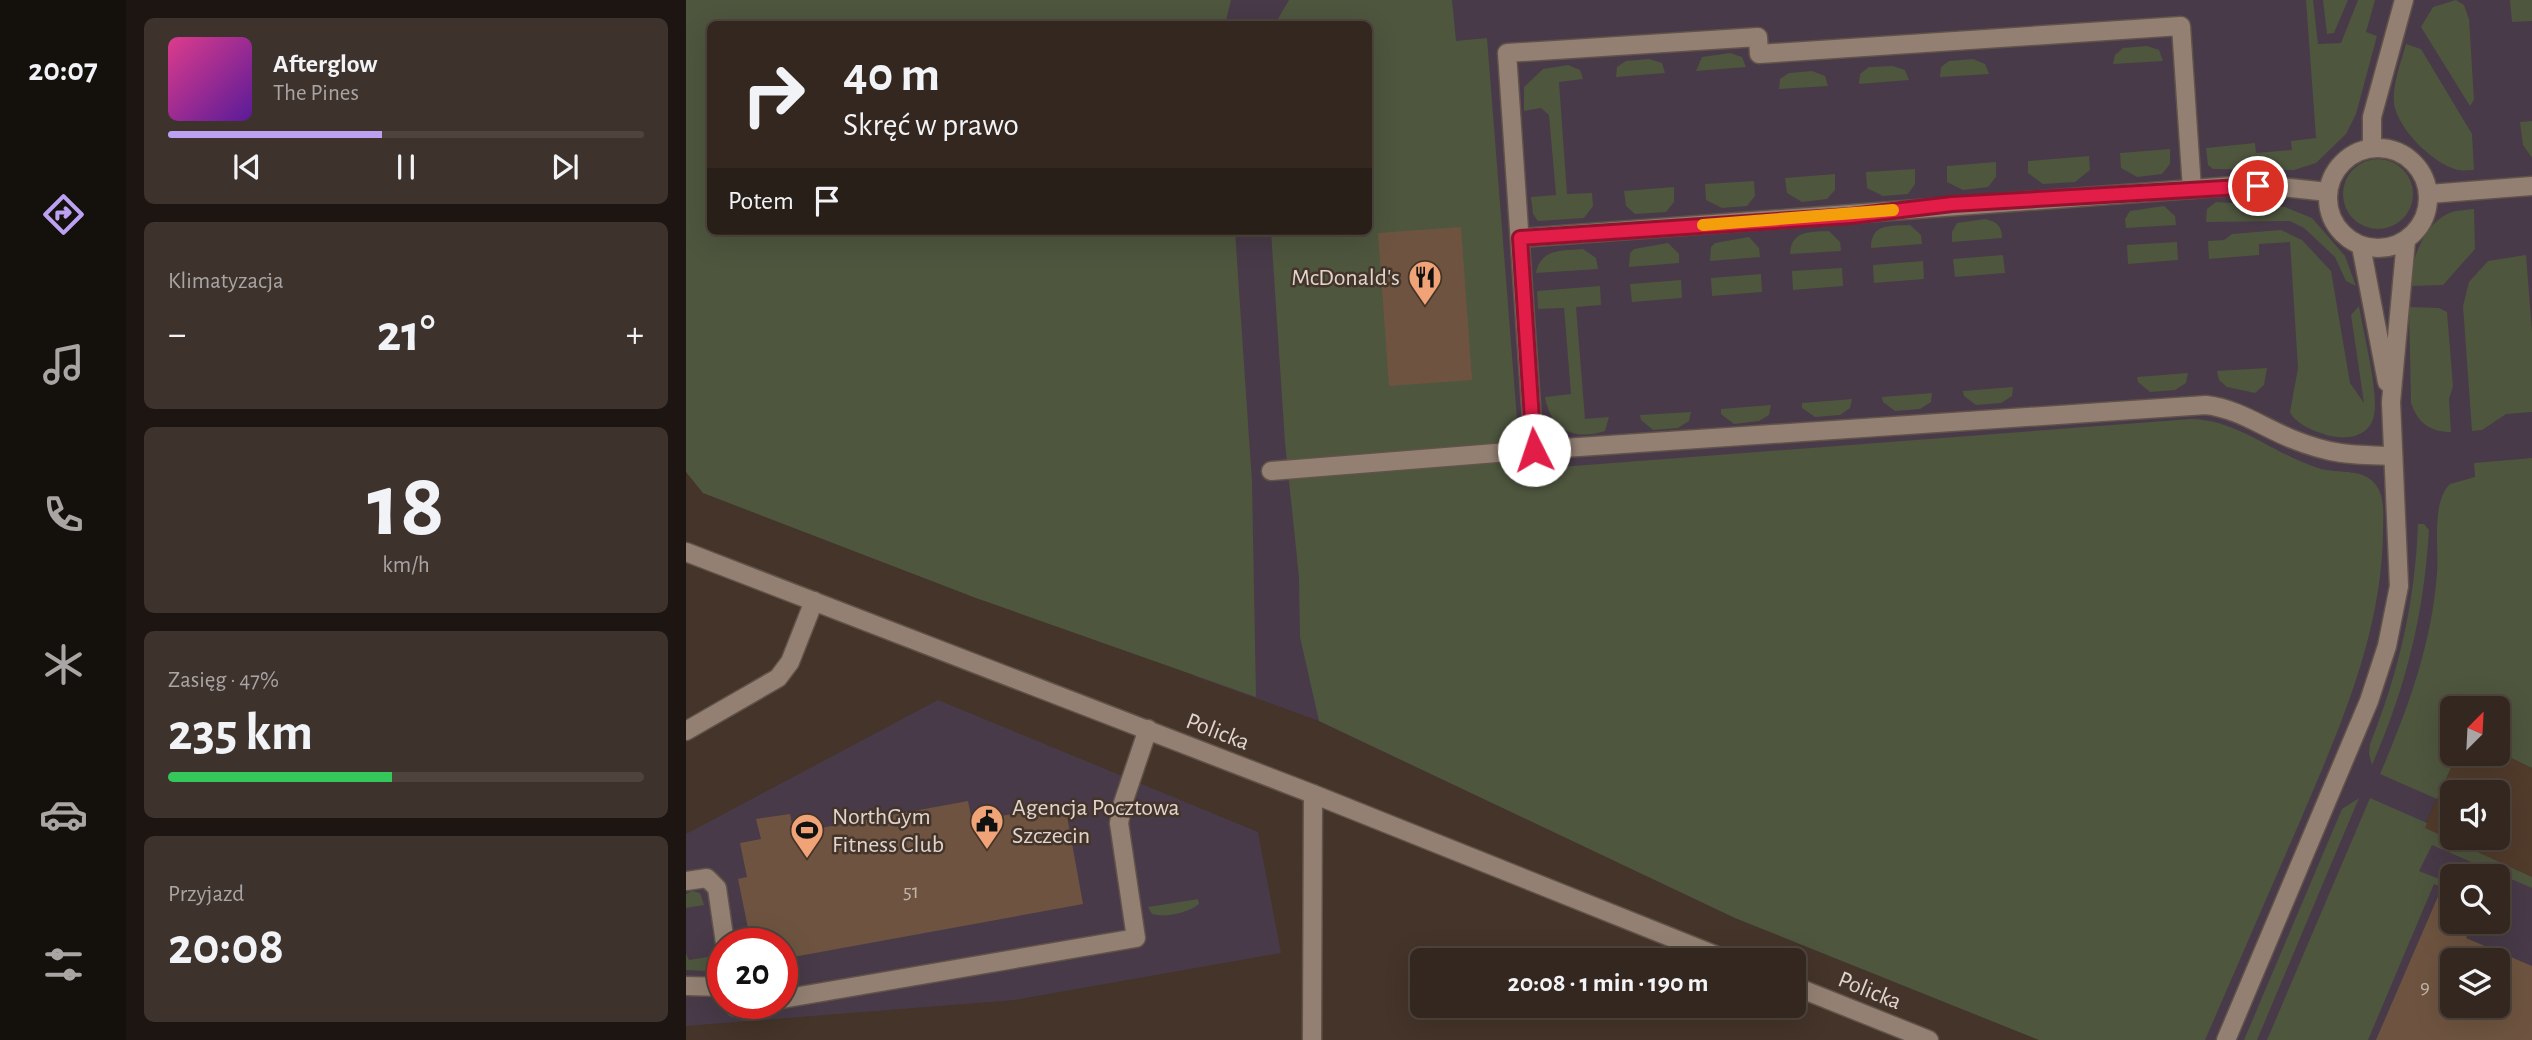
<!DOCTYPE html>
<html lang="pl">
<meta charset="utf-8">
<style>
body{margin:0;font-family:"Alegreya Sans",sans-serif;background:#3e332c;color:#f1f3f6;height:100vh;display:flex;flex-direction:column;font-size:26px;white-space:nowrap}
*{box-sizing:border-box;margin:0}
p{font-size:23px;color:#a9a5a4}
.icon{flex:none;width:38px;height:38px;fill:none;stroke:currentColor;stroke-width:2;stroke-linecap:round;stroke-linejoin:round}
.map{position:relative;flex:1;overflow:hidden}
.panel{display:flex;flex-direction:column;gap:18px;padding:18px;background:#1c1511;width:560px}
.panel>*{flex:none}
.banner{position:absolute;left:21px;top:21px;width:665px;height:214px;border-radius:10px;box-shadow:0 7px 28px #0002,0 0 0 2px #4e443d;background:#33271f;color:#f1f3f6;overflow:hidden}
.needle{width:46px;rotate:24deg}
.buttons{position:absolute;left:1754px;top:696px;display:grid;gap:14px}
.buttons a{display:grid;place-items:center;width:70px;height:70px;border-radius:10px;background:#33271f;box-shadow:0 7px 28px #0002,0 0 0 2px #4e443d;font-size:35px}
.speed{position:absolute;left:21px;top:928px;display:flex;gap:14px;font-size:35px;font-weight:700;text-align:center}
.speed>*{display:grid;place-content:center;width:91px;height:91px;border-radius:50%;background:#33271f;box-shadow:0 7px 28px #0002,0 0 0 2px #4e443d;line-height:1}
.speed .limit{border:10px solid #d22;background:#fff;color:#111}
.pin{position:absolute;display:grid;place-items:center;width:60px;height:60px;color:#fff;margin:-30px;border:4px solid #fff;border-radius:50%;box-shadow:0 2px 7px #0007}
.me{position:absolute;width:77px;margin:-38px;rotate:356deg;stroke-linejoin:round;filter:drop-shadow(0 0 5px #0008)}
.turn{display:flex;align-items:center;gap:24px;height:147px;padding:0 21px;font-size:32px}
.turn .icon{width:91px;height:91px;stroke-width:2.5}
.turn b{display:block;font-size:49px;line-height:60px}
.then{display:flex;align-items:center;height:66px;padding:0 21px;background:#0003;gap:14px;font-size:26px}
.big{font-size:52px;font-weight:600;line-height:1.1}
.panel .card{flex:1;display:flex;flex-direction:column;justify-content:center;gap:10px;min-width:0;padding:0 24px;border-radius:10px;background:#3e332c}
.panel .dial{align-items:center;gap:0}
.dial b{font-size:91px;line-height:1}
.song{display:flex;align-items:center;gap:21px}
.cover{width:84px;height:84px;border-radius:10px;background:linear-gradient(135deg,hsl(330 70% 55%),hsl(270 70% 35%))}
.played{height:7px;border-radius:4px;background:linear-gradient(90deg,#bca0f2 45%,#4e443d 45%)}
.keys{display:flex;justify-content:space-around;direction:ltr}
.heat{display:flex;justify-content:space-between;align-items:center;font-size:38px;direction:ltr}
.charge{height:10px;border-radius:5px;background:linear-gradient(90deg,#34c759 47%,#4e443d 0)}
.trip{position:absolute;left:724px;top:948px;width:396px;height:70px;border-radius:10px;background:#33271f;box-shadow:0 7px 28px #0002,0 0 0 2px #4e443d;font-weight:600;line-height:70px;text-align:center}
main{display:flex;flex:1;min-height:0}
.dock{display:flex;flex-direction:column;width:126px;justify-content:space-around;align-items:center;background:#14100c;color:#a9a5a4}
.dock .icon{width:49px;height:49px}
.dock .current{color:#bca0f2}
.dock b{font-size:32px;color:#f1f3f6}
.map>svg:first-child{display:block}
</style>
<main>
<nav class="dock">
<b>20:07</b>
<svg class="icon current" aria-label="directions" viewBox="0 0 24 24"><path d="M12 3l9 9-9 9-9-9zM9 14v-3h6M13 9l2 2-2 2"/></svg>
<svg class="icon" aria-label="music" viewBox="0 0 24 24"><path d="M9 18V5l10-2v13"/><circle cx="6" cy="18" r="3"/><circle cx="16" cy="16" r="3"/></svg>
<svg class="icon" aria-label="phone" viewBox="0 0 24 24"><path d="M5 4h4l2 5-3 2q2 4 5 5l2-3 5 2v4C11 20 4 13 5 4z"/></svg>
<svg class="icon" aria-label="climate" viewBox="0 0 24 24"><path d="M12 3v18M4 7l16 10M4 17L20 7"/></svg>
<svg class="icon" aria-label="car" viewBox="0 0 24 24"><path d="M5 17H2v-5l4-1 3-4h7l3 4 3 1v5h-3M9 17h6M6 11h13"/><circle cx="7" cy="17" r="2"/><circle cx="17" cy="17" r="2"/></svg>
<svg class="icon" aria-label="filters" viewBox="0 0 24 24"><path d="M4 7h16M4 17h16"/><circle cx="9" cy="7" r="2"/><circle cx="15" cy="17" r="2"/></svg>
</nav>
<section class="panel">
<div class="card">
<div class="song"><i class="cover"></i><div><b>Afterglow</b><p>The Pines</p></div></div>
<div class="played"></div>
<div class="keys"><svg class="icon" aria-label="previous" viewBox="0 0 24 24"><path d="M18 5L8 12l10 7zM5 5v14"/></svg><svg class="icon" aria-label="pause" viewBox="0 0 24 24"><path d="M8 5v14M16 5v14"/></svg><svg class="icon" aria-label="next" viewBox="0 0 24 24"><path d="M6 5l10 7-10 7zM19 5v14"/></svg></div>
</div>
<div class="card"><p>Klimatyzacja</p>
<div class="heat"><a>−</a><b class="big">21°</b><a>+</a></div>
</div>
<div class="card dial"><b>18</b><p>km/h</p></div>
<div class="card"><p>Zasięg · 47%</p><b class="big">235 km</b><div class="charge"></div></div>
<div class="card"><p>Przyjazd</p><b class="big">20:08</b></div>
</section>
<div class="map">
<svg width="1846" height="1040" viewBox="0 0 1846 1040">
<rect width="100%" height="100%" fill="#443429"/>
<g fill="#483a48" fill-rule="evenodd">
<path d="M 496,0 L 1846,0 L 1846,466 L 1766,709 L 1766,754 L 1771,754 L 1738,827 L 1846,877 L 1846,1040 L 1353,1040 L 1049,918 L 633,721 L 508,676 L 511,231 L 682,231 L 682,24 L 498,24 ZM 1766,877 L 1811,877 L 1811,922 L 1766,922 ZM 1766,961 L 1811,961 L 1811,1006 L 1766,1006 Z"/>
<path d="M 252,700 L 572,832 L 595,953 L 329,1000 L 0,1026 L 0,834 ZM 37,943 L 96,943 L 96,1003 L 37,1003 Z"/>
</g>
<path fill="#513b2b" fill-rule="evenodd" d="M 1811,751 L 1846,768 L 1846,877 L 1738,828 L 1771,754 L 1811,754 ZM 1766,793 L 1811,793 L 1811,838 L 1766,838 Z"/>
<g fill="#4e563e">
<polygon points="0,0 545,0 539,24 24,24 24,231 549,231 566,482 570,697 290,598 17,493 0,472"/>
<path d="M 603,0 L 766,0 L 770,41 L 801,38 L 835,470 L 1505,419 C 1553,420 1587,454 1632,468 C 1653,475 1682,466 1693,490 C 1699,502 1697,520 1697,532 C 1696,636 1652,732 1612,826 C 1581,897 1550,969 1519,1040 L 1353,1040 L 1049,918 L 633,721 L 614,637 L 613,577 L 599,443 L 585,231 L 682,231 L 682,24 L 589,24 Z"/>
<polygon points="1620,0 1627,0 1632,44 1655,43 1672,0 1689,0 1680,32 1691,36 1670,114 1660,134 1630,163 1608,170 1527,169 1522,165 1520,148 1569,143 1570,153 1606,150 1605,141 1630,138"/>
<polygon points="1637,0 1662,0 1648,33 1641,34"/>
<polygon points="1770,0 1778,5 1783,19 1788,100 1784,106 1735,27 1747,7"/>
<polygon points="1846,0 1846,21 1826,22 1824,0"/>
<path d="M 1720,44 L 1735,49 L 1786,134 L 1788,170 C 1783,170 1777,171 1772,170 C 1747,164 1712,129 1708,104 C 1706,84 1715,63 1720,44 Z"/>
<polygon points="1461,46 1473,50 1477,61 1427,64 1429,55 1437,48"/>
<polygon points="1044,53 1056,57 1060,67 1010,71 1016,57"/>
<polygon points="963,59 976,63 979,73 930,77 931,67 940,61"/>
<polygon points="1287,59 1299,64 1303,74 1254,77 1255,67 1263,61"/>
<polygon points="882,65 894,70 897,79 873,82 881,194 906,193 907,206 898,218 852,221 847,214 845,197 870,195 863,115 855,108 838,111 838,87 857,69"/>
<polygon points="1207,66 1219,70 1223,80 1173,84 1174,74 1183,67"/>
<polygon points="1126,71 1139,76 1142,86 1093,89 1094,79 1103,73"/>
<polygon points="1846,121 1846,158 1837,145 1834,122"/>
<polygon points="1484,149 1484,164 1476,174 1451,177 1435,168 1434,153"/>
<polygon points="1403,156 1404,170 1389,182 1357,184 1342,173 1342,161"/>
<circle cx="1692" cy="194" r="35"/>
<polygon points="1310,162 1310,177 1302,187 1277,190 1261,182 1261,166"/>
<polygon points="1229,169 1229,184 1222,194 1197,196 1181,188 1180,172"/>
<polygon points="1149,174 1149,190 1141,199 1116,202 1101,193 1099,178"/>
<polygon points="1068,181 1069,196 1061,206 1036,208 1020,200 1019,184"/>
<polygon points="988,187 988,202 980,212 949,214 940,206 938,191"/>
<polygon points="1530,202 1599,207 1626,218 1659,256 1670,286 1660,281 1649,257 1618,228 1604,221 1520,222 1521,209"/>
<polygon points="1478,206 1489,216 1490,225 1440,228 1439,219 1444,211"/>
<path d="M 1788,209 L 1789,249 L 1757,285 L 1724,286 C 1725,260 1738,222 1766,212 C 1773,210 1782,210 1788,209 Z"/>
<path d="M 1299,219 C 1310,221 1316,226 1316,238 L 1266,242 L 1266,232 L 1271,223 Z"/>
<path d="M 1224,225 L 1235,235 L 1236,244 L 1185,248 C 1185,223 1204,226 1224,225 Z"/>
<path d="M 1595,230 L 1616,240 L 1645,271 L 1664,383 L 1678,403 L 1665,315 L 1673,306 C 1677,332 1693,392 1688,415 C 1684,436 1663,440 1645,436 C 1632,433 1610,425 1604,412 L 1612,368 L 1604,242 L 1573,244 L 1573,255 L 1523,259 L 1522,241 L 1538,240 L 1546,234 Z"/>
<path d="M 1143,231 L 1154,242 L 1155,251 L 1104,254 C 1105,230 1124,232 1143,231 Z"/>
<polygon points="1063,237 1073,248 1074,257 1024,261 1025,247 1029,243"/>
<polygon points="1491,242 1492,260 1442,264 1441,245"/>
<polygon points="982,243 993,254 993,263 943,267 944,253 948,249"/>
<path d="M 897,249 L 910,258 L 912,269 L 850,273 C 855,248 876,251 897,249 Z"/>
<polygon points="1317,255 1319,273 1269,277 1267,259"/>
<polygon points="1840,255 1846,332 1846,412 1820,414 1796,430 1786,431 1777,306 1783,282 1802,261"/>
<polygon points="1237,261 1238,279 1188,283 1187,265"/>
<polygon points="1156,268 1157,286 1107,290 1106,271"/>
<polygon points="1075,274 1076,292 1026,296 1025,278"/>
<polygon points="995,280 996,298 946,302 944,284"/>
<path d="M 914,286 L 915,305 L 890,307 L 899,419 L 923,417 L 919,431 C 888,441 865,430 859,397 L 885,394 L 878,308 L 852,309 L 851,291 Z"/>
<path d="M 1723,307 L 1753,308 L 1761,312 L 1767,386 L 1763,399 L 1765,432 C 1744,432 1732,423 1725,403 Z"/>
<polygon points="1581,368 1578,385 1569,393 1541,387 1533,380 1531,371"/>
<polygon points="1502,373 1500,383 1489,390 1464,392 1452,382 1451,377"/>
<polygon points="1327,387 1326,396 1315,403 1290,405 1278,396 1277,391"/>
<polygon points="1246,393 1245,402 1234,409 1209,411 1197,402 1196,397"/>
<polygon points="1166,399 1164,408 1154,415 1129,417 1116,408 1116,403"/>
<polygon points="1085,405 1083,415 1073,421 1048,424 1035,414 1035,409"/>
<polygon points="1005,412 1003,421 992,428 967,430 955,420 954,415"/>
<path d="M 1846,458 L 1846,768 L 1811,751 L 1811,709 L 1766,709 L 1766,754 L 1771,754 L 1751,799 L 1694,774 C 1722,709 1746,643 1751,573 C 1753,548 1745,502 1764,484 L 1789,477 L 1788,463 Z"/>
<path d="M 1732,524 L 1738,524 L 1743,530 C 1738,614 1720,688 1686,765 L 1683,754 L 1684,744 C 1713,672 1729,602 1732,524 Z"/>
<polygon points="1673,798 1571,1040 1558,1040 1656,809"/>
<polygon points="1684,798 1741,823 1739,828 1846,877 1846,888 1746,845 1733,871 1766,884 1766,891 1748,884 1682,1040 1581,1040"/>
<polygon points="6,891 14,893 18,905 0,908 0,894"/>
<path d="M 512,899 L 513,904 C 502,913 479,918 466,914 L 462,907 Z"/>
<polygon points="0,954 3,960 28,956 21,971 0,970"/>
</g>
<g fill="#6e5440" fill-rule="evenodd">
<polygon points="775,227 786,380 703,386 692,233"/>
<polygon points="282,801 286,821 379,805 397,904 96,959 96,943 65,943 52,879 61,877 54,843 75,839 70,819 104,814 108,833"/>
<path d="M 1766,864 L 1766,922 L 1787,922 L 1780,938 L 1846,966 L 1846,1040 L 1690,1040 ZM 1766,961 L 1811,961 L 1811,1006 L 1766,1006 Z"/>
</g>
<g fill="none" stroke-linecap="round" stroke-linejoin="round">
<defs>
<g id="minor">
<circle cx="1692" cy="198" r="50"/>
<polyline points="1686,148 1686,117 1718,0"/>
<path d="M 1506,189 L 1495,26 L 1073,54 L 1072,37 L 821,53 L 848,450 L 1520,405 C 1553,409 1576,427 1606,439 C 1646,455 1665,455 1707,456"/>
<polyline points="1743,194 1846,186"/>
<polyline points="834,238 1547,186 1596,187 1642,192"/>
<polyline points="1675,246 1701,382"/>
<polyline points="585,471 848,450"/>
<polyline points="0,552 627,794 1044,961"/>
<polyline points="0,731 92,678 104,662 128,601"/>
<polyline points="0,881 21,878 31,888 39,943"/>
<polyline points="0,986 37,987"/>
<polyline points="1108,986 1243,1040"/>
<polyline points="96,999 450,938 433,823 437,803 462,729"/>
<polyline points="48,1003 49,1007 73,1003"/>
<polyline points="626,1040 627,794"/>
<polyline points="1540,1040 1683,701 1701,646 1713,586 1705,402 1720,240"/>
</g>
</defs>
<use href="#minor" stroke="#61534a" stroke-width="21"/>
<use href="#minor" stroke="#938073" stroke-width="18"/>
</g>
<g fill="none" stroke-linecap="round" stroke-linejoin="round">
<defs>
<polyline id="route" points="848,450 834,238 1165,216 1266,204 1572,186"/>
</defs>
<use href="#route" stroke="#92132f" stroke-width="18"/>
<use href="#route" stroke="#e11d48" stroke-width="12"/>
<polyline stroke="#f59e0b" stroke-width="12" points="1017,225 1207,210"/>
</g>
<defs>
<symbol id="restaurant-pin" viewBox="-11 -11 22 30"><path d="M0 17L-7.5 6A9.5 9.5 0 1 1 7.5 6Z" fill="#efa377" stroke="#443429"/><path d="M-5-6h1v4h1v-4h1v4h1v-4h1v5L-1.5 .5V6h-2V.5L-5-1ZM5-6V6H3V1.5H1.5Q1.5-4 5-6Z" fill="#111"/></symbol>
<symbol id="civic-pin" viewBox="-11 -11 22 30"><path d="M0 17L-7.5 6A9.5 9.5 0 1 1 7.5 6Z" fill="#efa377" stroke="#443429"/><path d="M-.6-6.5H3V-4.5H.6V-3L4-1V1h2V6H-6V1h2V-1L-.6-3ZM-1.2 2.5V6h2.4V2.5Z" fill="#111"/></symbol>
<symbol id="stadium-pin" viewBox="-11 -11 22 30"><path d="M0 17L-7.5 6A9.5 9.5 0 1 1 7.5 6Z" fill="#efa377" stroke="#443429"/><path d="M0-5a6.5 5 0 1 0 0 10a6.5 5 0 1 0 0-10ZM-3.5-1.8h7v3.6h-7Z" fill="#111"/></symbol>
</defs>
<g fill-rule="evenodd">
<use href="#restaurant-pin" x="720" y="258" width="38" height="52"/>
<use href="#civic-pin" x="282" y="802" width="38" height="52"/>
<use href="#stadium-pin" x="102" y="811" width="38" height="52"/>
</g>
<g text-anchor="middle" stroke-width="5" stroke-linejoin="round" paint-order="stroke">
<g font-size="21" fill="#c4b5aa">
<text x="225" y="898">51</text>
<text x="1739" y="993">9</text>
</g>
<g font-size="24" fill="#e0d5ce" stroke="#443429" text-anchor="start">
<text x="714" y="285" text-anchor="end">McDonald's</text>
<text x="326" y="815">Agencja Pocztowa<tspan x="326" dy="28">Szczecin</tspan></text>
<text x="146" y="824">NorthGym<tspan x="146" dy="28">Fitness Club</tspan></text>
</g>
<g font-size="24" fill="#e0d5ce" stroke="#443429">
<text transform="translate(532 731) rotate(21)" y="8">Policka</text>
<text transform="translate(1184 990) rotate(22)" y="8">Policka</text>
</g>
</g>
</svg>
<div class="buttons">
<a><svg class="needle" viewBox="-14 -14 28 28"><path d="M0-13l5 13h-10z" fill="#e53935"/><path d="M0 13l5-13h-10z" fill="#a9a5a4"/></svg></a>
<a><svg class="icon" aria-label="sound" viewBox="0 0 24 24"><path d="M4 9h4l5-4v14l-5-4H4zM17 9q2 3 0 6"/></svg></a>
<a><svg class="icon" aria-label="search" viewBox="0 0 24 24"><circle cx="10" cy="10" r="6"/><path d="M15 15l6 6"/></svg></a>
<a><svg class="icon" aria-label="layers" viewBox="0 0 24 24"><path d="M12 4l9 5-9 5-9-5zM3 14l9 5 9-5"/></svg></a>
</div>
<div class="speed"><div class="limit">20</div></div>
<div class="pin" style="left:1572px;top:186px;background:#d93025"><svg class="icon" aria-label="arrive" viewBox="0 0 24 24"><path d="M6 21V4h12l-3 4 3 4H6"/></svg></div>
<svg class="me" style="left:848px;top:450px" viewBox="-20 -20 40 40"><circle r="19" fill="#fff"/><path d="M0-13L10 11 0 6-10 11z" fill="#e11d48"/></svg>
<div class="trip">20:08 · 1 min · 190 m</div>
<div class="banner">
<div class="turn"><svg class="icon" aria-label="right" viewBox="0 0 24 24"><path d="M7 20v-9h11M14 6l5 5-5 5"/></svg><div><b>40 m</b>Skręć w prawo</div></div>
<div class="then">Potem<svg class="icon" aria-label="arrive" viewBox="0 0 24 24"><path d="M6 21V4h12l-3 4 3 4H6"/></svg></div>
</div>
</div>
</main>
